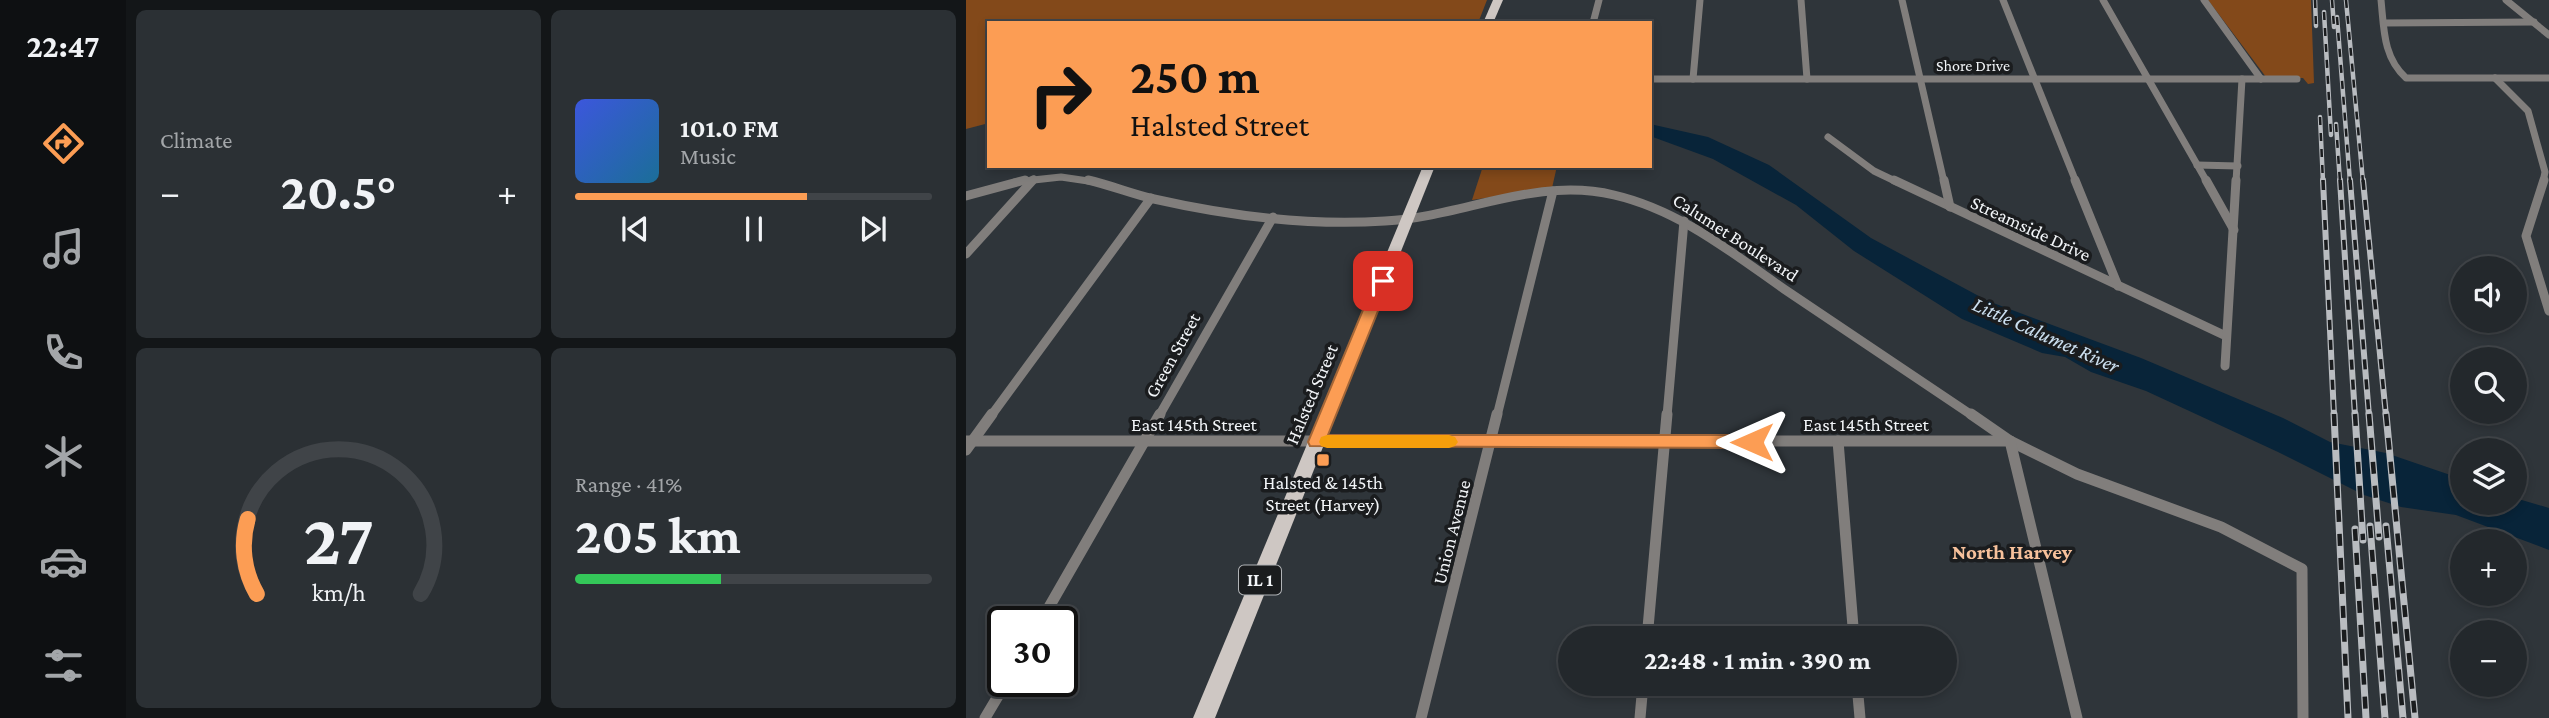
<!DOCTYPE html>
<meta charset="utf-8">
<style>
body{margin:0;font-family:"Crimson Pro",serif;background:#2b3034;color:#f1f3f6;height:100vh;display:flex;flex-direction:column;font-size:26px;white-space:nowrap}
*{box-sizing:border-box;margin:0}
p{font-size:23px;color:#a3a6a9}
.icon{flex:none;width:38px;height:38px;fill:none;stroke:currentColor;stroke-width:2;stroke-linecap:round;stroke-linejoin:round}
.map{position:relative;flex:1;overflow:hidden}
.side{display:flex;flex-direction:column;gap:10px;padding:10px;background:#131618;width:840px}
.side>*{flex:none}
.banner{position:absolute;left:21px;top:21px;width:665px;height:147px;border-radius:0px;box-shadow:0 4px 10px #0003,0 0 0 2px #404448;background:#fc9d54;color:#111;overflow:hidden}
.fabs{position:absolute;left:1484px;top:256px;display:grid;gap:14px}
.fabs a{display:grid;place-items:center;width:77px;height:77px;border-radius:50%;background:#23282c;box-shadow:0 4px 10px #0003,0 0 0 2px #404448;font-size:35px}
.speed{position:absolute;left:21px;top:606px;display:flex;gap:14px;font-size:35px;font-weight:700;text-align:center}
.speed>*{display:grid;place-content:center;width:91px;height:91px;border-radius:50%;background:#23282c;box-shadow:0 4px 10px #0003,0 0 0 2px #404448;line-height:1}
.speed .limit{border:4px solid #111;border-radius:10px;background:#fff;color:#111}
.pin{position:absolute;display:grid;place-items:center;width:60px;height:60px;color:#fff;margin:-30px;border-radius:14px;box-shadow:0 4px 10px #0006}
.me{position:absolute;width:77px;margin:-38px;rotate:270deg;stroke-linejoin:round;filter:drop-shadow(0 0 5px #0008)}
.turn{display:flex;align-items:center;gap:24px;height:147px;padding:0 28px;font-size:32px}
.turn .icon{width:91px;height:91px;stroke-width:2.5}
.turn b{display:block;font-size:49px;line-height:60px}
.big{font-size:52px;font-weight:700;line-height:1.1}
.side .card{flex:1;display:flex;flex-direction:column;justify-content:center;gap:10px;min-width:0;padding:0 24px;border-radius:10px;background:#2b3034}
.side .dial{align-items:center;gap:0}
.dial svg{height:182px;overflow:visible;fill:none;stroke:#404448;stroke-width:7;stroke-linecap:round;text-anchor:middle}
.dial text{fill:#f1f3f6;stroke:none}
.song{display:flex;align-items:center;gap:21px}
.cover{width:84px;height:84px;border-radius:10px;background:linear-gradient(135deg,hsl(230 70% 55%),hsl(200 70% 35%))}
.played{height:7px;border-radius:4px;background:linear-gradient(90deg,#fc9d54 65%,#404448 65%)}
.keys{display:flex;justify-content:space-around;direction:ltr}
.heat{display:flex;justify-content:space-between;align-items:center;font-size:38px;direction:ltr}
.charge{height:10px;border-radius:5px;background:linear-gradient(90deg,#34c759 41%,#404448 0)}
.side .tiles{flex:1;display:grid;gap:10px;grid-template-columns:repeat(2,1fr)}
.trip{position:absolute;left:592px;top:626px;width:399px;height:70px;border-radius:35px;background:#23282c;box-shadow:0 4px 10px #0003,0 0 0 2px #404448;font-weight:700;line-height:70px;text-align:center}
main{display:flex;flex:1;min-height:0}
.dock{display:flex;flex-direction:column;width:126px;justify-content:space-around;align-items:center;background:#0e1012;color:#a3a6a9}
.dock .icon{width:49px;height:49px}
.dock .on{color:#fc9d54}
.dock b{font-size:32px;color:#f1f3f6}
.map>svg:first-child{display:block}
</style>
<main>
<nav class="dock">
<b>22:47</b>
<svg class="icon on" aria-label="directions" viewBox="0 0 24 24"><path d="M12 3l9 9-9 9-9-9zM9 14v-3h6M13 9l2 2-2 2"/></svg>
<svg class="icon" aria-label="music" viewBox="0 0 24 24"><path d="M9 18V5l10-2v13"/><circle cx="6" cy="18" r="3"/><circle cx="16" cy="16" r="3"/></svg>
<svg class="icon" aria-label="phone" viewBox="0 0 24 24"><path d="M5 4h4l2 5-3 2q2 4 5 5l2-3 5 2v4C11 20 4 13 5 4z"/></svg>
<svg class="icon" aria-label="climate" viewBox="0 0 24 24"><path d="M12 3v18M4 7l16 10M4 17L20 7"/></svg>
<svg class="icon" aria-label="car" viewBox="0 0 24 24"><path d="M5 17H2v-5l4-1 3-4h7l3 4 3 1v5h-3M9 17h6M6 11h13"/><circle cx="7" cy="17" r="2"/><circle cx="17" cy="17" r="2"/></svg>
<svg class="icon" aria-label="filters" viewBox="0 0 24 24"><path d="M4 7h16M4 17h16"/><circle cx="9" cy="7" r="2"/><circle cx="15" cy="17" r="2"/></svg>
</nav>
<section class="side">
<div class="tiles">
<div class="card"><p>Climate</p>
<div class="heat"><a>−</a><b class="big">20.5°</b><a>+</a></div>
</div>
<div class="card">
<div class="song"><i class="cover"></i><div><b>101.0 FM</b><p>Music</p></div></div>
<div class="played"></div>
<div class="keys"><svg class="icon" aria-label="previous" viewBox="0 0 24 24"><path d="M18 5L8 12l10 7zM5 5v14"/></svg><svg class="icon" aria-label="pause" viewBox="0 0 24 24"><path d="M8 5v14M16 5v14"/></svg><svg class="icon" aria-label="next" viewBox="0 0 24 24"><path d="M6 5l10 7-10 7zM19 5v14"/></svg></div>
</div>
<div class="card dial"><svg viewBox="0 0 100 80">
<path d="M14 69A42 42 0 1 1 86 69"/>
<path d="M14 69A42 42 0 0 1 10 36" stroke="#fc9d54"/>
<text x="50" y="56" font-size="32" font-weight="700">27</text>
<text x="50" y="72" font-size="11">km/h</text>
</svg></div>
<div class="card"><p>Range · 41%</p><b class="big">205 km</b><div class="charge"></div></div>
</div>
</section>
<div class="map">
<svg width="1583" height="718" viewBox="0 0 1583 718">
<rect width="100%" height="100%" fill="#2f353a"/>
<g fill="#83491a">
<polygon points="0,0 521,0 512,23 23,23 23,123 0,129"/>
<polygon points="1242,0 1345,0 1348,83 1342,84 1337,78 1300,77"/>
<polygon points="517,166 591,166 586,188 506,200"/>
</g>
<polygon fill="#082439" points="684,124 742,137 803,165 905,238 1022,301 1175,358 1317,418 1364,442 1420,453 1496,479 1496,502 1549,502 1549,498 1583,508 1583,550 1490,515 1435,507 1398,495 1312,452 1180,391 1125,372 1099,357 1076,353 996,319 888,251 830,205 747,159 684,136"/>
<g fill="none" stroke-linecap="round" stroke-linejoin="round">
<g stroke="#817e7c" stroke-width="7">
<polyline points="835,0 841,79"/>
<polyline points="936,0 978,182"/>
<polyline points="1037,0 1110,182"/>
<polyline points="1137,0 1241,182"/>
<polyline points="1238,0 1295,79"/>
<path d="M 1415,0 C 1418,29 1417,57 1440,78 L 1583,78"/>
<polyline points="1540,0 1583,35"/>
<polyline points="627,23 633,0"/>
<polyline points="1418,23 1568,22"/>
<polyline points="1529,78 1562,111 1579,172 1577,182"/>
<polyline points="684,79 1331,79"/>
<polyline points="727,79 734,0"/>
<polyline points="862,137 908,171 931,182"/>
<polyline points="1231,165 1272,166"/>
<polyline points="49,182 95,177 129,182"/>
<polyline points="65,182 68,179"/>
<polyline points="1270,182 1276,79"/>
</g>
<g stroke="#817e7c" stroke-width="9">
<path d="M 122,180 C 144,185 166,194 188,199 C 263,216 343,226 419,221 C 496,217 570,176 648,195 C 713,210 765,252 818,289 C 881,331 944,374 1007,416"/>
<polyline points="928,180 1260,336"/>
<polyline points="978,180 984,207"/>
<polyline points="1109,180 1152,286"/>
<polyline points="1240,180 1268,230"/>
<polyline points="1578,180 1560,236 1583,311"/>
<polyline points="0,196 59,180"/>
<polyline points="0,254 67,180"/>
<polyline points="1259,366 1270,180"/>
<polyline points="25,416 185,198"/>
<polyline points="193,416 307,217"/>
<polyline points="531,416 587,191"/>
<polyline points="701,416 718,221"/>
</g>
<g stroke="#817e7c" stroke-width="11">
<polyline points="1005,414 1044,441 1111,474 1255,527 1336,569 1337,718"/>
<polyline points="0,441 1044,441 1111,718"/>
<polyline points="872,441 888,639"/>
<polyline points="0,450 26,414"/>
<polyline points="75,621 194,414"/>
<polyline points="681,639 701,414"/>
<polyline points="891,684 894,718"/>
<polyline points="19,718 41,681"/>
<polyline points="455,718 531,414"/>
<polyline points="674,718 677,684"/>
</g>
<g fill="#cec7c3" fill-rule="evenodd">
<polygon points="527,0 537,0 527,23 517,23"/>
<polygon points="457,166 469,166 249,718 227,718"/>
</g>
<defs>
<g id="rail-far2">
<polyline points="1349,0 1350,26"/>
<polyline points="1366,0 1368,27"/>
<polyline points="1380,0 1397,182"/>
<polyline points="1358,12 1365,135"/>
<polyline points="1371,17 1384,182"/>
<polyline points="1354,117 1357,182"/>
<polyline points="1370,124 1374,182"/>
</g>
<g id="rail-far1">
<polyline points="1357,180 1368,416"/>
<polyline points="1374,180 1389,416"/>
<polyline points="1384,180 1403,416"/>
<polyline points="1397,180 1420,416"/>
</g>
<g id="rail">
<polyline points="1368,414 1382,718"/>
<polyline points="1389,414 1397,540"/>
<polyline points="1403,414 1413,537"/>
<polyline points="1420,414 1449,718"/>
<polyline points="1404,526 1419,718"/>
<polyline points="1420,526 1437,718"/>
<polyline points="1389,529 1400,718"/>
</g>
</defs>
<use href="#rail-far2" stroke="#b9bcc0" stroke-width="4.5"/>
<use href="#rail-far1" stroke="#b9bcc0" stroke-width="6"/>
<use href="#rail" stroke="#b9bcc0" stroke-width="7"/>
<use href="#rail-far2" stroke="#1a1c1e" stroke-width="2.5" stroke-dasharray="8" stroke-linecap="butt"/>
<use href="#rail-far1" stroke="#1a1c1e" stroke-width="3.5" stroke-dasharray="10" stroke-linecap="butt"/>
<use href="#rail" stroke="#1a1c1e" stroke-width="4.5" stroke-dasharray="12" stroke-linecap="butt"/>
</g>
<polygon fill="#fc9d54" stroke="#a46637" stroke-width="2" points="417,276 424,281 362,435 786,435 792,437 794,442 792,446 786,448 344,446 342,442 409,281"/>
<polygon fill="#f59e0b" points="361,435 483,435 489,437 492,442 489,446 483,448 361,448 355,446 353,442 355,437"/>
<rect fill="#fc9d54" stroke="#1a1c1e" stroke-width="2.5" x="350" y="453" width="14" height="14" rx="3.5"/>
<g text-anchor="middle" stroke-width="7" stroke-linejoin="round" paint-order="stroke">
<g font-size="16" fill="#f2f5f8" stroke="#1a1c1e">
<text x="1007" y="71">Shore Drive</text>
</g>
<rect fill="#1a1c1e" stroke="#b1b4b7" stroke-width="2" x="273" y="565.5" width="42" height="29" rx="5"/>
<g font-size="18" font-weight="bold" fill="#f2f5f8">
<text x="294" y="586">IL 1</text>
</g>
<g font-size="19" fill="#f2f5f8" stroke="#1a1c1e">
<text transform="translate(1065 228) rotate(25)" y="7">Streamside Drive</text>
<text transform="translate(770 237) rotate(33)" y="7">Calumet Boulevard</text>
<text transform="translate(206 355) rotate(-61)" y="7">Green Street</text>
<text transform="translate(345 394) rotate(-67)" y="7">Halsted Street</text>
<text x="228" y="431">East 145th Street</text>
<text x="900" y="431">East 145th Street</text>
<text transform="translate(485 532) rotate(-76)" y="7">Union Avenue</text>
</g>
<g font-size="19" fill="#f2f5f8" stroke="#1a1c1e">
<text x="357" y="489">Halsted &amp; 145th<tspan x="357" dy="22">Street (Harvey)</tspan></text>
</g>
<g font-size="21" font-style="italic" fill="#cce0f0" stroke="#1a1c1e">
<text transform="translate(1080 335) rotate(24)" y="7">Little Calumet River</text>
</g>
<g font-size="21" font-weight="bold" fill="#f7c19b" stroke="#1a1c1e">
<text x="1046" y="559">North Harvey</text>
</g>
</g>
</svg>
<div class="fabs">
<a><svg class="icon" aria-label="sound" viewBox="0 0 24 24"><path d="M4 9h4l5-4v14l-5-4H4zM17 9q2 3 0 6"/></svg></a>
<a><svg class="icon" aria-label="search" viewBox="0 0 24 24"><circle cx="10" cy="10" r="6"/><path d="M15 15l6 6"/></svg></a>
<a><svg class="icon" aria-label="layers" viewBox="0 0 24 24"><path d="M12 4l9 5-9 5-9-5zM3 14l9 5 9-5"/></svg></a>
<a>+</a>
<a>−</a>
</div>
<div class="speed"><div class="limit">30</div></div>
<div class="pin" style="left:417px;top:281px;background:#d93025"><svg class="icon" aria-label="arrive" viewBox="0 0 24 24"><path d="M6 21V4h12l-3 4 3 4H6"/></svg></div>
<svg class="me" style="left:786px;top:442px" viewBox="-20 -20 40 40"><path d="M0-17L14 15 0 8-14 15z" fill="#fc9d54" stroke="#fff" stroke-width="4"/></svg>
<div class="trip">22:48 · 1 min · 390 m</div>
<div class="banner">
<div class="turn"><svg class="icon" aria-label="right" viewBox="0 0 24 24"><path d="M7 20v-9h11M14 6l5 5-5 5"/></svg><div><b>250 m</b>Halsted Street</div></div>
</div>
</div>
</main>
